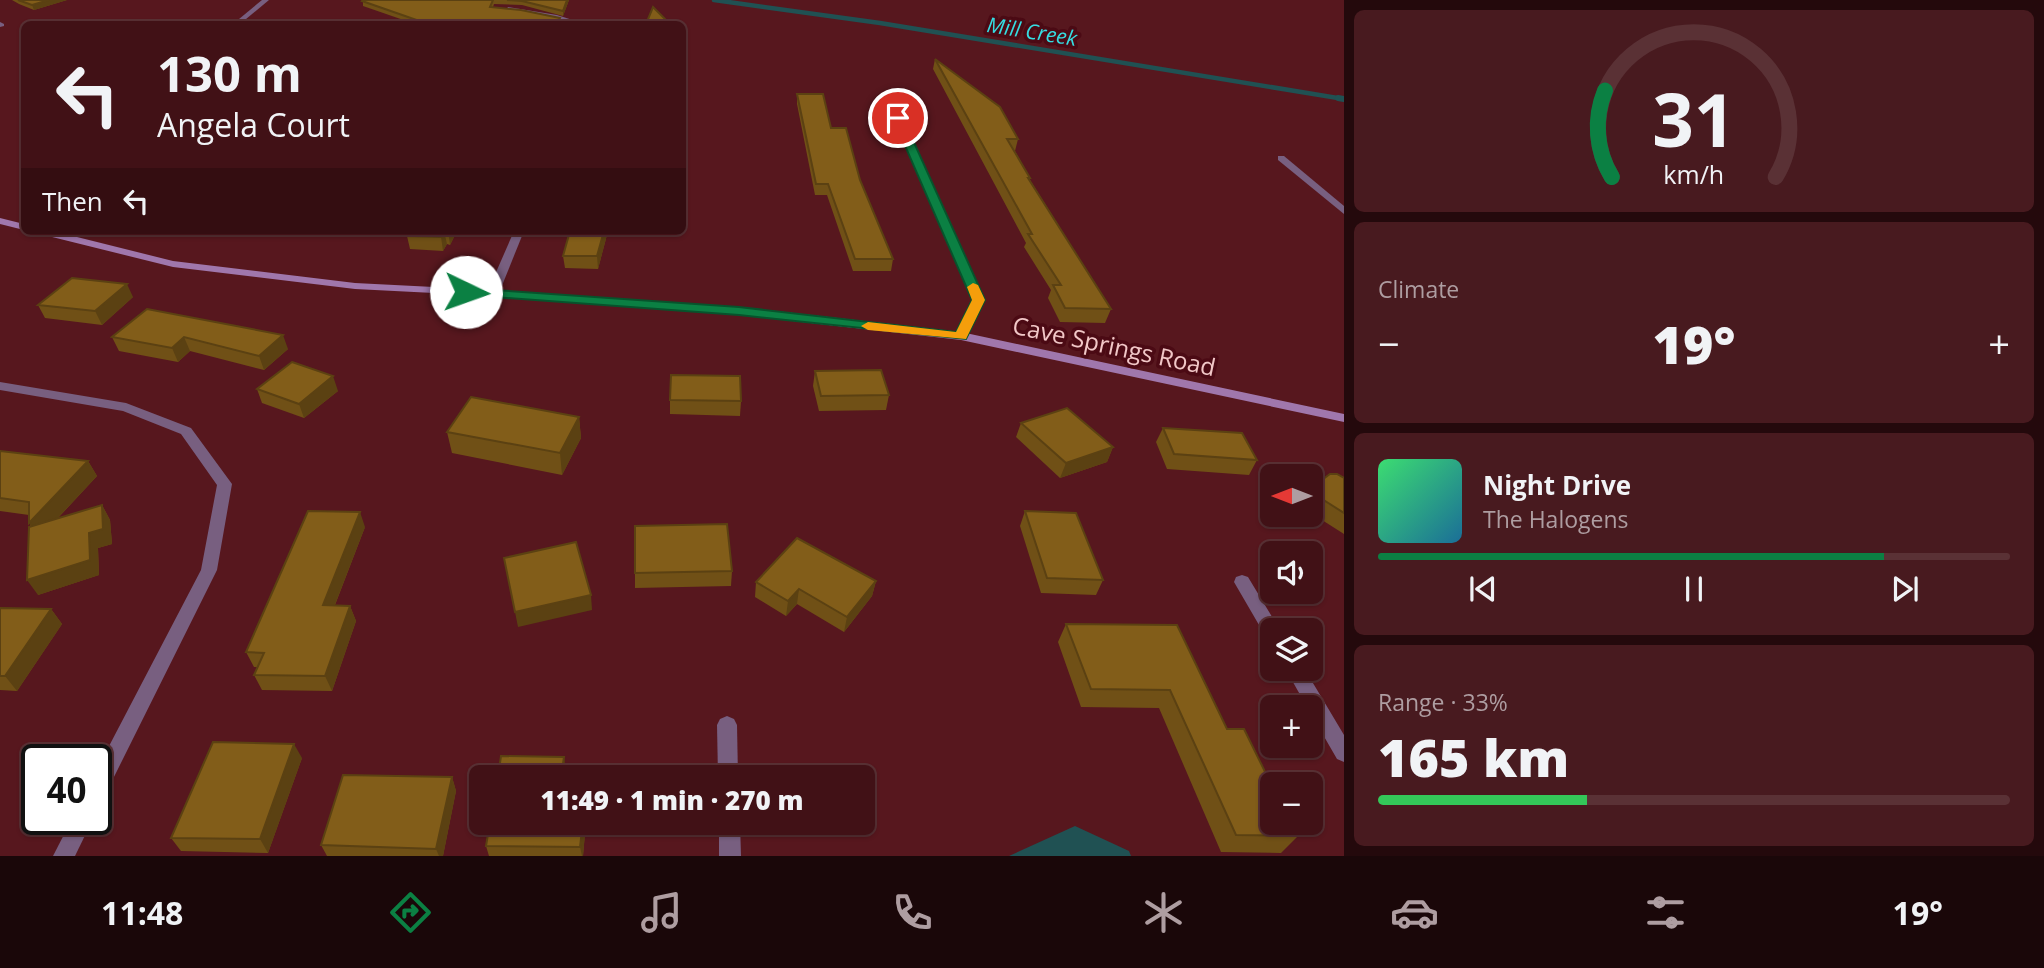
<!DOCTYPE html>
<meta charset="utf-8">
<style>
body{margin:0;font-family:"Open Sans",sans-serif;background:#481a1f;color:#f1f3f6;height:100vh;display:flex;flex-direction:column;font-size:26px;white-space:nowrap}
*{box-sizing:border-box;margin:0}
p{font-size:23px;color:#ae9da1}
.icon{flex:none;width:38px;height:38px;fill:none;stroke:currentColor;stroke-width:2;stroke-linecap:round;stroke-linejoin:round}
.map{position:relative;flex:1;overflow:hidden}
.sheet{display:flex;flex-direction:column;gap:10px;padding:10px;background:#24090c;width:700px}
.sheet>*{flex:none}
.top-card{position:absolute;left:21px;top:21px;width:665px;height:214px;border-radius:10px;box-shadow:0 2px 5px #0004,0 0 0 2px #5a3135;background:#411116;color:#f1f3f6;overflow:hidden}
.needle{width:46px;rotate:270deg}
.buttons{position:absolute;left:1260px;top:464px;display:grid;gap:14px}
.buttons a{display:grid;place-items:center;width:63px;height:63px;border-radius:10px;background:#411116;box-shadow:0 2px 5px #0004,0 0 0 2px #5a3135;font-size:35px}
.speed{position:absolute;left:21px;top:744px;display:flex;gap:14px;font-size:35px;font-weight:700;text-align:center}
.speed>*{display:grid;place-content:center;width:91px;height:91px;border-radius:50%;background:#411116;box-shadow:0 2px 5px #0004,0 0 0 2px #5a3135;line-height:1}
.speed .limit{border:4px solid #111;border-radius:10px;background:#fff;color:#111}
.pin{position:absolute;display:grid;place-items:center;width:60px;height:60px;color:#fff;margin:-30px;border:4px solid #fff;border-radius:50%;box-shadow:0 2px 7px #0007}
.me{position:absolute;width:77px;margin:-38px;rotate:93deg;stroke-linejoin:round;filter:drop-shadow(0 0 5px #0008)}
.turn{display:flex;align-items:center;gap:24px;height:147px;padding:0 21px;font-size:32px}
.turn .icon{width:91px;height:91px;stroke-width:2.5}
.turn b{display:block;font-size:49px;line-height:60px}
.then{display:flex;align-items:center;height:66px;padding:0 21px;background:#0003;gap:14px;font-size:26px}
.big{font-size:52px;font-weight:800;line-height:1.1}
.sheet .card{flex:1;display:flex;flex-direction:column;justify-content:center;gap:10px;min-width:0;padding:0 24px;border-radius:10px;background:#481a1f}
.sheet .dial{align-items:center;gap:0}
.dial svg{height:182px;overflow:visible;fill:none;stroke:#5a3135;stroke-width:7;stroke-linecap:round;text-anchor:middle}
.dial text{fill:#f1f3f6;stroke:none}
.song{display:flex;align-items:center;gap:21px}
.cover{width:84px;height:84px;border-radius:10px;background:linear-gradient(135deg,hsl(140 70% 55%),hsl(200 70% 35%))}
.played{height:7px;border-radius:4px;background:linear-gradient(90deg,#0b8043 80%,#5a3135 80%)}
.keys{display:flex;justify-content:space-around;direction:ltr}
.heat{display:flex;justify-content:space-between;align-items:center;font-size:38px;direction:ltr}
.charge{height:10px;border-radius:5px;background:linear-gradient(90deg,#34c759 33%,#5a3135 0)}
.trip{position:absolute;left:469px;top:765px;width:406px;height:70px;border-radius:10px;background:#411116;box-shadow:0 2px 5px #0004,0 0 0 2px #5a3135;font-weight:800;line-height:70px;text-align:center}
.tabs{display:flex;height:112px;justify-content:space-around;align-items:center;background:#1a0709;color:#ae9da1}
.tabs .icon{width:49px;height:49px}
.tabs .active{color:#0b8043}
.tabs b{font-size:32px;color:#f1f3f6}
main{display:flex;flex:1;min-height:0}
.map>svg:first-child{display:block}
</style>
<main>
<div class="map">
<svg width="1344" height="856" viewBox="0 0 1344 856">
<rect width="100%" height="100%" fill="#57171e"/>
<polygon fill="#205153" points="1075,826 1129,851 1131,856 1009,856"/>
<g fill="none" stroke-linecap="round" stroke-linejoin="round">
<polyline stroke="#205153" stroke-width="4.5" points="714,0 880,23 1344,99"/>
<polyline stroke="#205153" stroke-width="6" points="1338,98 1344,99"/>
<g fill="#785f80" fill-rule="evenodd">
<polygon points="262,0 269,0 240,24 233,24"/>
<polygon points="508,7 557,15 585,24 576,24 506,10"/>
<polygon points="0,22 4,24 4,26 0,27"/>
<polygon points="898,115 902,118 985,300 965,339 961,340 955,336 973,300 894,118"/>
<polygon points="1278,156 1284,156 1344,206 1344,214 1278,160"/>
<polygon points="514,231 524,231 499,293 493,296 489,295 487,293"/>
<polygon points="0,382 126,403 191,428 232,484 217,570 103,799 96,802 96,771 201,570 217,485 181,434 123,411 0,390"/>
<polygon points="1242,575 1248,577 1280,630 1272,630 1272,639 1266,637 1234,582 1236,577"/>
<polygon points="1285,668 1304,668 1344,735 1344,762 1337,759 1311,714 1311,707 1307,707"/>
<polygon points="727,716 734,719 737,725 738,777 718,777 717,725 720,719"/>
<polygon points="72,819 93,819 75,856 53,856"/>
<polygon points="719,822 740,822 741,856 719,856"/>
</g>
<g fill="#a077ac" fill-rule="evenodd">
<polygon points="0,218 24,224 24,230 0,224"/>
<polygon points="35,231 53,231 173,261 355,283 493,290 739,307 961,332 1344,414 1344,422 961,340 739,315 493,296 355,289 173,267 36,233"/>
</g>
</g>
<g fill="#705016">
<polygon points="12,0 67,0 34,10 19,4"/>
<polygon points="363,0 569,0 563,16 522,5 494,4 493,7 560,23 560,24 415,24 363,6"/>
<polygon points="935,59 1018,139 1015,151 1030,178 1030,180 1111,309 1105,323 1060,322 1048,298 1051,290 1024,247 1026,243 933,69"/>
<polygon points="797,94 860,180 893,259 891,271 853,271 827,195 815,195 797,104"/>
<polygon points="410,231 457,231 450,245 447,244 443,251 410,249 407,236"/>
<polygon points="608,231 598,269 565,268 563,256"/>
<polygon points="133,297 102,325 45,318 38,305"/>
<polygon points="147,309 288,349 264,370 190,351 178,362 119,351 112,337"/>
<polygon points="815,371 889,395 886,410 819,411 813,386"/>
<polygon points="257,389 338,391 304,418 262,403"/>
<polygon points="670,400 741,401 740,416 670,414"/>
<polygon points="579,417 581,438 562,475 452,453 447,432"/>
<polygon points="1021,423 1113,447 1107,462 1060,478 1016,437"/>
<polygon points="1163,428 1257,460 1249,475 1167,469 1156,442"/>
<polygon points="0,451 88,461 97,476 58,518 102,505 110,520 112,544 98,548 99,575 38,595 29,515 0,511"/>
<polygon points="1344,478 1344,534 1311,513 1311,488"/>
<polygon points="1025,511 1103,580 1096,595 1041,593 1020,526"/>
<polygon points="365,527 335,605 350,606 356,621 332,691 262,690 254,675 257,667 254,667 246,652"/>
<polygon points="732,571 731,586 635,588 635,573"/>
<polygon points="876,581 872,596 844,632 797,604 786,616 755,597 756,582"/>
<polygon points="0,608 51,609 62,624 17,691 0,690"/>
<polygon points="1066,624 1177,625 1227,729 1298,836 1281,853 1221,852 1159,708 1081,707 1058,642"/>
<polygon points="302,758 268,853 181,851 171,838"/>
<polygon points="452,777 456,791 443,856 327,856 321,845"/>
<polygon points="490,822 586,822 583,856 489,856 486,846"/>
</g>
<g fill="#5b4112">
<polygon points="49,0 67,0 34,10 32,5"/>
<polygon points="567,0 569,0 563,16 563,11"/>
<polygon points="444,231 447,244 443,251 441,237"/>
<polygon points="448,231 457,231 450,245"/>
<polygon points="604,231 608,231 598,269 597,256"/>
<polygon points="127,284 133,297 102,325 95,311"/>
<polygon points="283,335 288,349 264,370 259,356"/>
<polygon points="184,337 190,351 178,362 172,348"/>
<polygon points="333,376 338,391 304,418 299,404"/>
<polygon points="579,417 581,438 562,475 560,453"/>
<polygon points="1113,447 1107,462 1060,478 1066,463"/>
<polygon points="88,461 97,476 39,538 29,523"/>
<polygon points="102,505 110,520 112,544 98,548 99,575 38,595 27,580 89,533"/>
<polygon points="360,512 365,527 329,620 323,605"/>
<polygon points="876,581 872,596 844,632 847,617"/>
<polygon points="799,589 797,604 786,616 788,601"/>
<polygon points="591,595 592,610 518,627 515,612"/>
<polygon points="350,606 356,621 332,691 325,676"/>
<polygon points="51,609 62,624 17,691 5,676"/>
<polygon points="294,744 302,758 268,853 260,839"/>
<polygon points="564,757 566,771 565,777 561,777"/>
<polygon points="452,777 456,791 443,856 439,856 436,849"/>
<polygon points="583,822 586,822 583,856 582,856 580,847"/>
</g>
<g fill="#825d19" stroke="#5b4112" stroke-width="2">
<polygon points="18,0 49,0 32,5"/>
<polygon points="363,0 493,0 490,7 521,10 560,18 557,24 464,24 466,22 461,24 428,24 362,1"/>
<polygon points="507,0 567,0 563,11 522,1"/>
<polygon points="653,7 670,24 646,24"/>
<polygon points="935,59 1000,107 1018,139 1007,139 1030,178 1028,178 1111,309 1065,308 1053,285 1061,285 1028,234 1032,234"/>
<polygon points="797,94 823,94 831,128 846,128 860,180 893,259 855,259 828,184 816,184"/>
<polygon points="410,231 448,231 444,231 441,237 407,236"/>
<polygon points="570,231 604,231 597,256 563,256"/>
<polygon points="72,278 127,284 95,311 38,305"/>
<polygon points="147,309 283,335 259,356 184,337 172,348 112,337"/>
<polygon points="292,362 333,376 299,404 257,389"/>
<polygon points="881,370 889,395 821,396 815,371"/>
<polygon points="671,375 740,376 741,401 670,400"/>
<polygon points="471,397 579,417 560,453 447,432"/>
<polygon points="1067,408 1113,447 1066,463 1021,423"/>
<polygon points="1163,428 1242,433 1257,460 1174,454"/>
<polygon points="0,451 88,461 29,523 29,502 0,498"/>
<polygon points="1330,474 1337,474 1344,478 1344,513 1311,492 1311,488"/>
<polygon points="102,505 103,529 89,533 90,560 27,580 29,527"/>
<polygon points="308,511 360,512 323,605 350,606 325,676 254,675 264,653 246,652"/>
<polygon points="1025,511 1076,513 1103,580 1047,578"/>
<polygon points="727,524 732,571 635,573 635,526"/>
<polygon points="797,538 876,581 847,617 799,589 788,601 756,582"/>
<polygon points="576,542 591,595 515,612 504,558"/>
<polygon points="0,608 51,609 5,676 0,676"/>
<polygon points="1066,624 1177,625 1227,729 1244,729 1272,786 1272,822 1291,822 1298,836 1236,835 1170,690 1091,689"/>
<polygon points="213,742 294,744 260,839 171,838"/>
<polygon points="501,756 564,757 561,777 498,777"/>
<polygon points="343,775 452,777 436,849 321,845"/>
<polygon points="490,822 583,822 580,847 486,846"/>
</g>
<polygon fill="#0b8043" stroke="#07532c" stroke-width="2" points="898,115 903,118 985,300 966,339 739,315 466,295 459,292 466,288 739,307 956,332 972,300 893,118"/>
<polygon fill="#f59e0b" points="973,283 978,285 985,300 966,339 868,330 861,326 868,322 956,332 972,300 967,287"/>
<g text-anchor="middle" stroke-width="7" stroke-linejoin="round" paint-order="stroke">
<g font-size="21" font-style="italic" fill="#36dde2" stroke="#4b0a14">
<text transform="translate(1032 32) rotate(9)" y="7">Mill Creek</text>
</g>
<g font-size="24" fill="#f1c7c7" stroke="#4b0a14">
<text transform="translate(1114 347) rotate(12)" y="8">Cave Springs Road</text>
</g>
</g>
</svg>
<div class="buttons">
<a><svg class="needle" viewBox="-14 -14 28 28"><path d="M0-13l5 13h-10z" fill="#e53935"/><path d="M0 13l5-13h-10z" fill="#ae9da1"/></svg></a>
<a><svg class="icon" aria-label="sound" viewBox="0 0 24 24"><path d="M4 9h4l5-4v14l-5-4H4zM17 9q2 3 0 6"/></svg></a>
<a><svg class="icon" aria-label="layers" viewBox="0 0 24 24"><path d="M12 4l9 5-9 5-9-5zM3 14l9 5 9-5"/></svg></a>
<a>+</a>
<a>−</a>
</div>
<div class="speed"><div class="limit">40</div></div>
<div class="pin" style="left:898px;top:118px;background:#d93025"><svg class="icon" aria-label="arrive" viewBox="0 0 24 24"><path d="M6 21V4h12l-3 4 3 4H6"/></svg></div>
<svg class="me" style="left:466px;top:292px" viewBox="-20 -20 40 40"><circle r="19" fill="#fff"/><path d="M0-13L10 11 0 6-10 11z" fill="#0b8043"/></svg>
<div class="trip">11:49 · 1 min · 270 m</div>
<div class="top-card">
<div class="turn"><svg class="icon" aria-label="left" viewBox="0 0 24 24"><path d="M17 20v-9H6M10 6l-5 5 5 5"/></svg><div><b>130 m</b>Angela Court</div></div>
<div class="then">Then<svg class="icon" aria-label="left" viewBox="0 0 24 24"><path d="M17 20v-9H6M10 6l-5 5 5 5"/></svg></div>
</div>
</div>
<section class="sheet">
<div class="card dial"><svg viewBox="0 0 100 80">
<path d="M14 69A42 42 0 1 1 86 69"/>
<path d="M14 69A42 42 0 0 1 11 31" stroke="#0b8043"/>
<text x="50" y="56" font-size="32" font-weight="700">31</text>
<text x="50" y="72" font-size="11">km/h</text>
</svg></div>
<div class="card"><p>Climate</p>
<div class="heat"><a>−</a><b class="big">19°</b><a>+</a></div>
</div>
<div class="card">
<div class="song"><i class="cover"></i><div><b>Night Drive</b><p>The Halogens</p></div></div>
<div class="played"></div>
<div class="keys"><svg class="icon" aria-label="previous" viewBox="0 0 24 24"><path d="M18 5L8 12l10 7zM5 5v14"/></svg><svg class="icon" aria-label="pause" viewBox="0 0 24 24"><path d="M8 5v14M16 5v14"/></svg><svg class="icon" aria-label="next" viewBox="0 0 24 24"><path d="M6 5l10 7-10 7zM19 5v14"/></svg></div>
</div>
<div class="card"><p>Range · 33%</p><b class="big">165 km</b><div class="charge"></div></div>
</section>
</main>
<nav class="tabs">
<b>11:48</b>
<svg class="icon active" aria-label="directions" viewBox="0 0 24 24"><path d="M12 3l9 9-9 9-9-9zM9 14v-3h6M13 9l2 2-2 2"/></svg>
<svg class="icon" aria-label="music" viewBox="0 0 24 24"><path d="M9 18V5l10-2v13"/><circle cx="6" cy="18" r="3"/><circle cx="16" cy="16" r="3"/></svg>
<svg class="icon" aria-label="phone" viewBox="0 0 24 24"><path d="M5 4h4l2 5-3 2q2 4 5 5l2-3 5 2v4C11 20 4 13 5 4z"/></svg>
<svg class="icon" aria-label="climate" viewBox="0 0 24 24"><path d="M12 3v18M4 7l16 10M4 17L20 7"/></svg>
<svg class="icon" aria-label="car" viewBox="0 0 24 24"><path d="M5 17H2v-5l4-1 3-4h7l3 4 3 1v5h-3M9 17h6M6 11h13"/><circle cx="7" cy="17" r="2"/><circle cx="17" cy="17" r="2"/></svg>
<svg class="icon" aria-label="filters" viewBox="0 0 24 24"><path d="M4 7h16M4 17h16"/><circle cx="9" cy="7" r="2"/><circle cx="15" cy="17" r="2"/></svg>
<b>19°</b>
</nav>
